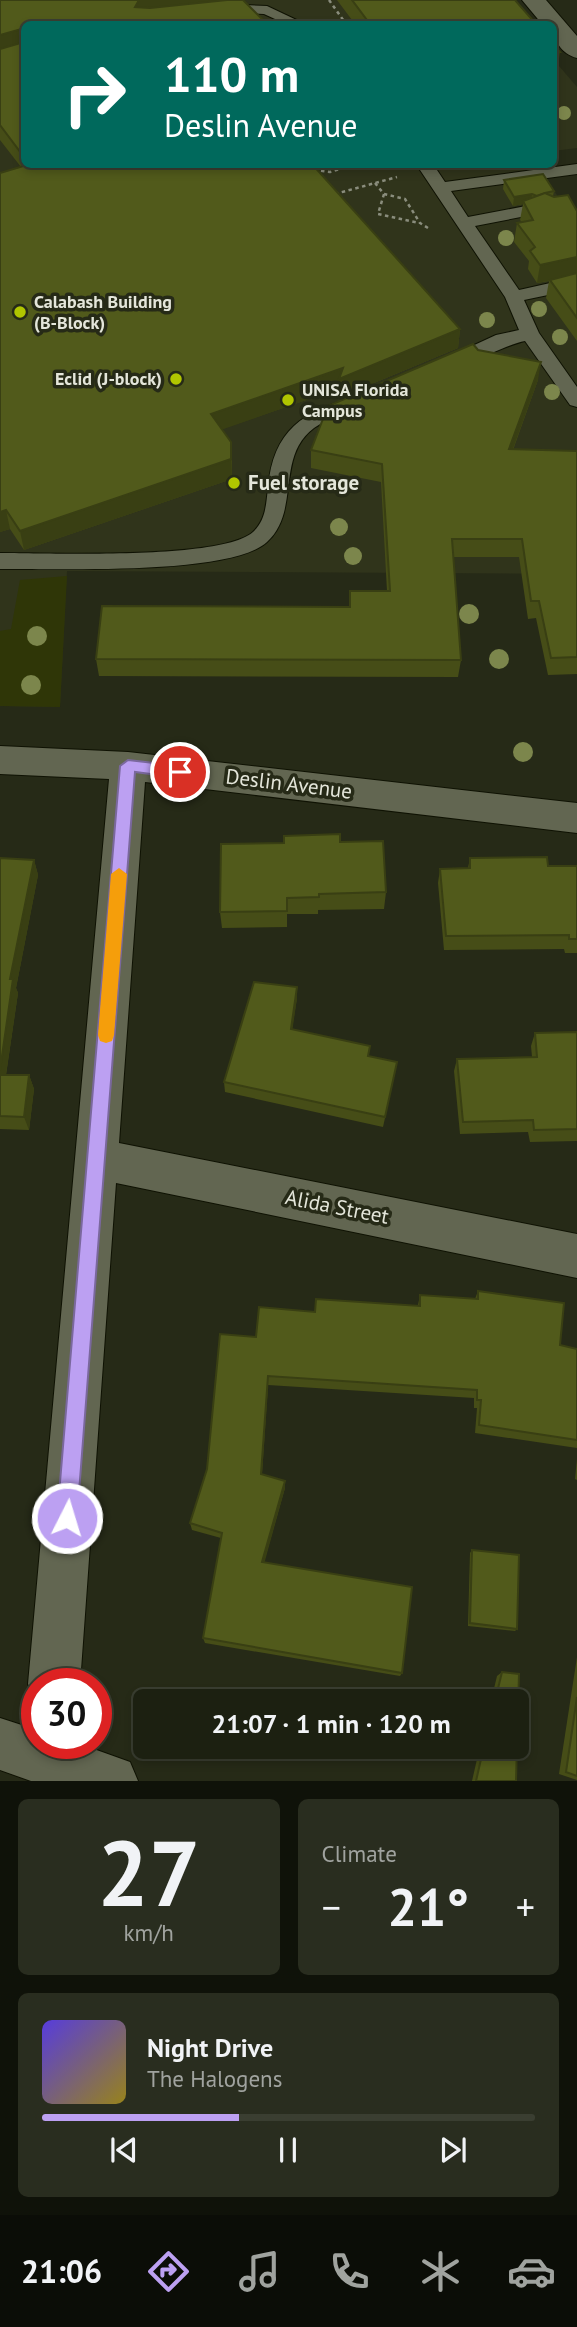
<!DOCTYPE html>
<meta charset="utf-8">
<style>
body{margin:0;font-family:"PT Sans",sans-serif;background:#292d1f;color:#f1f3f6;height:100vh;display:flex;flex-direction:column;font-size:26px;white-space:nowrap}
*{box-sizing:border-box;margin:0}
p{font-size:23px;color:#a0a39f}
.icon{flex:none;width:38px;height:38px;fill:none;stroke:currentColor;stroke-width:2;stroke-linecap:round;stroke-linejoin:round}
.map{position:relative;height:1781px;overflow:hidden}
.drawer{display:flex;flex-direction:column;gap:18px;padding:18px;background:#0f1209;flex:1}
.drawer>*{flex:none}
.guide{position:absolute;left:21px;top:21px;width:536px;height:147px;border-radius:10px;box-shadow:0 4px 10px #0003,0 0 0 2px #3a3e31;background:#00695c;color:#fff;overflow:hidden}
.speed{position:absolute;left:21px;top:1668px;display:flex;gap:14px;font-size:35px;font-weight:700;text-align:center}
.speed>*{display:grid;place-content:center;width:91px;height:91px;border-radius:50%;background:#1c2011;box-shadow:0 4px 10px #0003,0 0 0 2px #3a3e31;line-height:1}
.speed .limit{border:10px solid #d22;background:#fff;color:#111}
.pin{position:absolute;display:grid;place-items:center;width:60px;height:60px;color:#fff;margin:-30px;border:4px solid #fff;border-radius:50%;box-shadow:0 2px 7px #0007}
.me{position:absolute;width:77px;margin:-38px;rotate:5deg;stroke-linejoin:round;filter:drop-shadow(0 0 5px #0008)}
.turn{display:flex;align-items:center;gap:24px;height:147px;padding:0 28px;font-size:32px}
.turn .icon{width:91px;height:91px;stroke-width:2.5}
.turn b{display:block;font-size:49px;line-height:60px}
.big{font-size:52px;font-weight:700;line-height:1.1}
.drawer .tile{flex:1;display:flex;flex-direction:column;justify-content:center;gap:10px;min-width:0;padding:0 24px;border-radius:10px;background:#292d1f}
.drawer .dial{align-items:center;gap:0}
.dial b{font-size:91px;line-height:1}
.song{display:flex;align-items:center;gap:21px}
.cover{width:84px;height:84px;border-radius:10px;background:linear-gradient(135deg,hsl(250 70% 55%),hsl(50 70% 35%))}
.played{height:7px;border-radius:4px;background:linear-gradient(90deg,#bca0f2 40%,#3a3e31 40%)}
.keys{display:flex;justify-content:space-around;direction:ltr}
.heat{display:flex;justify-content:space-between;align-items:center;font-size:38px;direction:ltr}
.drawer .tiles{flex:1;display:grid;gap:18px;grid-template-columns:1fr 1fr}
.tile:last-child{grid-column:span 2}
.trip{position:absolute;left:133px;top:1689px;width:396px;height:70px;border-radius:10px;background:#1c2011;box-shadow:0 4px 10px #0003,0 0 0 2px #3a3e31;font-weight:700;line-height:70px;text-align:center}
.menu{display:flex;height:112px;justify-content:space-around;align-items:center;background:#0b0d07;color:#a0a39f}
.menu .icon{width:49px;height:49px}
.menu .on{color:#bca0f2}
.menu b{font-size:32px;color:#f1f3f6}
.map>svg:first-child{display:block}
</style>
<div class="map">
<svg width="577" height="1781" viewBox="0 0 577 1781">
<rect width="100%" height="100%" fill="#262a17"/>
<g fill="#30341b">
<polygon points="0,0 502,0 523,24 24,24 24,164 539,165 577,229 577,574 67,571 60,707 0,706"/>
<polygon points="553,59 577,87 577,148 553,151"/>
</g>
<polygon fill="#2f3607" points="67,576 60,707 0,706 0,631 11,629 20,580"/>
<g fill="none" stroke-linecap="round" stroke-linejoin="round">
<defs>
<g id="service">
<polygon points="220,4 267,6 305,24 286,24 264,14 215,11 213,8"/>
<path d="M 416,164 L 433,164 L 445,182 L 577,164 L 577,174 L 451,191 L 468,217 L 531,205 L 540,210 L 531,215 L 475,226 L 519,290 L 577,277 L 577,289 L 524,300 L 539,333 L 577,387 L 577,407 L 570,405 L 525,341 C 504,345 459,371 444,367 L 442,363 L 444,359 L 496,335 L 519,330 L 505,297 Z"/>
<path d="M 356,397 L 363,399 L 366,403 L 363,407 C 346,414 328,418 314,428 C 275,457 301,511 267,542 C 230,576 55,568 0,569 L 0,553 C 49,553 222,560 253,532 C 266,520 266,504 268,488 C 273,430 303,411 356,397 Z"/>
</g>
<g id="minor">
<polygon points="0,746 128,752 577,803 577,833 145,782 119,1143 577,1234 577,1278 116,1183 80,1684 37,1684 37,1703 28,1684 109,779 0,774"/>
<polygon points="0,1718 37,1730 37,1743 77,1743 130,1762 138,1781 31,1781 0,1770"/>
</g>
<path id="secondary" d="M 522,0 L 546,0 L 577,36 L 577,58 C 561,54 553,40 553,24 L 542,24 Z"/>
</defs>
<use href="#service" stroke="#0f1203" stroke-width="2"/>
<use href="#minor" stroke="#0f1203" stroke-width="2"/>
<use href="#secondary" stroke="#0f1203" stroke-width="2"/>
<g stroke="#8a8d7d" stroke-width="2.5" stroke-dasharray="3.5 3.5" stroke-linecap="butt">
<polyline points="329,0 346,24"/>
<polyline points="314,170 330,172 357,164"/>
<polyline points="375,183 384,194 405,199 420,223 428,228"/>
<polyline points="335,194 397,177"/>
<polyline points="384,194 378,214 419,223"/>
</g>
<use href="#service" fill="#626651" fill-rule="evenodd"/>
<use href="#minor" fill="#626651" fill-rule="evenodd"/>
<use href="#secondary" fill="#626651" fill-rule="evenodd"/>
</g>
<g fill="#7c864c">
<circle cx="564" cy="113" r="7"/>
<circle cx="506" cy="238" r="8"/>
<circle cx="539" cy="309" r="8"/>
<circle cx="487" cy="320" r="8"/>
<circle cx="560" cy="337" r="8"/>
<circle cx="552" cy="392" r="8"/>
<circle cx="339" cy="527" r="9"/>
<circle cx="353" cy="556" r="9"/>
<circle cx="469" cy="614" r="10"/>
<circle cx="37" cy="636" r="10"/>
<circle cx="499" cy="659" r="10"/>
<circle cx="31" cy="685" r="10"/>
<circle cx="523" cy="752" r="10"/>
</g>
<g fill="#464d17">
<polygon points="0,0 24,24 24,164 312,164 460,329 458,348 338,398 338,389 222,429 232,461 232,479 24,550 10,529 0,532 21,167 0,140"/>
<polygon points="337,0 515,0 536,24 355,24"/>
<polygon points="504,180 554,191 553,196 577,211 577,341 546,298 549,281 537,283 528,269 529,261 514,242 517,223 522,222 520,220 523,204 513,206 503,189"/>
<polygon points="478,350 538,380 513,450 577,451 577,674 548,675 536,618 528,619 519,557 453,557 461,660 458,677 99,676 96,659 349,607 350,591 387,591 381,482 311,468 311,450"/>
<polygon points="340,842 386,892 384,909 318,910 318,914 287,914 287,927 222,928 220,912"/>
<polygon points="0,858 34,860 38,875 16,988 18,993 6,1075 29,1075 34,1089 29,1130 0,1129"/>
<polygon points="470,858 548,866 577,866 577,953 565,953 564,949 444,950 438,883 440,869 468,868"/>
<polygon points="297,998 292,1029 369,1056 395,1073 383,1127 225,1092 224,1082"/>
<polygon points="577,1032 577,1141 530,1142 528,1132 460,1134 454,1071 457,1059 532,1057 531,1046 535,1033"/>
<polygon points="478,1291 560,1345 577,1349 577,1448 475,1433 477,1408 474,1408 474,1398 268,1385 262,1474 285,1481 285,1488 264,1562 402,1673 400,1676 205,1643 203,1638 221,1538 192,1530 190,1523 256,1337 315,1312 418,1305 420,1295 475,1299"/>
<polygon points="577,1459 577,1480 575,1479"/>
<polygon points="472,1550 517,1629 515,1631 468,1626 470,1553"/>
<polygon points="577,1657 577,1780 559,1774"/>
<polygon points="502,1672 519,1674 516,1781 472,1781 480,1746 516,1746 516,1701 491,1701 497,1676"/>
</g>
<g fill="#393f13">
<polygon points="139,0 228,0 140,19 135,7"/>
<polygon points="21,29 23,48 0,55 0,35"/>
<polygon points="560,52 557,72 553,72 553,53"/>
<polygon points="532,194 531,202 523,201 523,204 513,206 514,197"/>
<polygon points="577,257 577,275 537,283 540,265"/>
<polygon points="460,329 458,348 338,398 338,389 212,433 211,414"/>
<polygon points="541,362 538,380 506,468 509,449"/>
<polygon points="231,442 232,479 24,550 20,531"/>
<polygon points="6,510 10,529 0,532 0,512"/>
<polygon points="34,860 38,875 16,988 18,993 4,1088 0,1077 0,1070 10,979"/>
<polygon points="297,987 297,998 291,1040 291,1029"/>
<polygon points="29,1075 34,1089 29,1130 24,1117"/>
<polygon points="268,1376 268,1385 261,1481 261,1474"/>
<polygon points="285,1481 285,1488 263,1568 262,1562"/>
</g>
<g fill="#515a1b" stroke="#393f13" stroke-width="2">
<polygon points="0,0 139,0 135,7 150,8 227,0 243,0 267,24 24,24 24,157 0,125 0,49 24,42 24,32 21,29 0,35"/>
<polygon points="352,0 515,0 536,24 370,24"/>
<polygon points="553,44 560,52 553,53"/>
<polygon points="30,164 312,164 460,329 339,379 343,368 211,414 231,442 231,459 20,531 6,510 0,512 0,173"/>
<polygon points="543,174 554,191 545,193 537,196 532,194 514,197 504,180"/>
<polygon points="545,193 554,197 568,195 577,211 577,257 540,265 530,251 535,247 517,223 533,220 523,201"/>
<polygon points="577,273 577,318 550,280"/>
<polygon points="473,344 478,350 541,362 509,449 577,451 577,657 551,658 539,601 531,601 522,539 452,539 461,660 96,659 102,606 350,607 350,591 390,591 382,464 311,450 328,406"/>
<polygon points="340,834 340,842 383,841 386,892 319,894 319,897 287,898 287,911 220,912 221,844 284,843 284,836"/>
<polygon points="547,857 548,866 577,866 577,939 569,939 569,935 446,936 440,869 470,868 470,858"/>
<polygon points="0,858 34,860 10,979 13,979 0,1070"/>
<polygon points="254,982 297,987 291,1029 370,1046 368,1056 397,1062 385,1117 224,1082"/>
<polygon points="577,1032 577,1129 534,1130 533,1120 463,1122 457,1059 537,1057 535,1033"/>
<polygon points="0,1075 29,1075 24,1117 0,1116"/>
<polygon points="478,1291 564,1303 560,1345 577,1349 577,1440 479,1425 481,1400 477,1400 477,1390 268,1376 261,1474 285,1481 262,1562 412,1587 402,1673 203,1638 222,1533 190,1523 207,1469 220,1334 256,1337 259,1307 315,1312 316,1299 420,1306 420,1295 478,1299"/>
<polygon points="472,1550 519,1555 517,1629 470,1623"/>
<polygon points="502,1672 519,1674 516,1781 476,1781 484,1746 516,1746 516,1701 495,1701"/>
<polygon points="577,1697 577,1776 566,1772"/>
</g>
<polygon fill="#bca0f2" stroke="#7a689d" stroke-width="2" points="128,760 180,766 188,772 180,778 135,772 77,1518 74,1525 67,1528 60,1525 57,1518 120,766"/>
<polygon fill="#f59e0b" points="119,868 127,874 114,1035 112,1041 106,1043 100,1041 98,1035 111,874"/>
<g fill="#b0c500" stroke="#262a17" stroke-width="2.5">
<circle cx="20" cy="312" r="7"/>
<circle cx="176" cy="379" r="7"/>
<circle cx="288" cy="400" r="7"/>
<circle cx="234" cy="483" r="7"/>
</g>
<g text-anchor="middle" stroke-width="7" stroke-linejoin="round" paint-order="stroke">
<g font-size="18" font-weight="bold" fill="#e4e6da" stroke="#262a17" text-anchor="start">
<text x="34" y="308">Calabash Building<tspan x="34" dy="21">(B-Block)</tspan></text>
<text x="162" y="385" text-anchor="end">Eclid (J-block)</text>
<text x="302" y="396">UNISA Florida<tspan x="302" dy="21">Campus</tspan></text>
</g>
<g font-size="21" font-weight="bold" fill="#e4e6da" stroke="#262a17" text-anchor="start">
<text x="248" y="490">Fuel storage</text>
</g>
<g font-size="21" fill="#e4e6da" stroke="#262a17">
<text transform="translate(289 784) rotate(7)" y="7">Deslin Avenue</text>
<text transform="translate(337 1207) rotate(11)" y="7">Alida Street</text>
</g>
</g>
</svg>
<div class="speed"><div class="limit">30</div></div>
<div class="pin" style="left:180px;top:772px;background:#d93025"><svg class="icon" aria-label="arrive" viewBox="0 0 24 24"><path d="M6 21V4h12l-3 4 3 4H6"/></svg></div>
<svg class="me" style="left:67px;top:1518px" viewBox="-20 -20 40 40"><circle r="17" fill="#bca0f2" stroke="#fff" stroke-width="3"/><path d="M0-11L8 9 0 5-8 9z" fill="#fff"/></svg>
<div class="trip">21:07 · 1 min · 120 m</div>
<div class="guide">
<div class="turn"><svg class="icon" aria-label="right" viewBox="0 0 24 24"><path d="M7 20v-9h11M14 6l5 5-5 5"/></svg><div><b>110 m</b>Deslin Avenue</div></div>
</div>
</div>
<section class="drawer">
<div class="tiles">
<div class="tile dial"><b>27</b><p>km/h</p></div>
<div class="tile"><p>Climate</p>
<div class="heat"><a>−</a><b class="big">21°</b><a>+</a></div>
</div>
<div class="tile">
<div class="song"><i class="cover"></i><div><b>Night Drive</b><p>The Halogens</p></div></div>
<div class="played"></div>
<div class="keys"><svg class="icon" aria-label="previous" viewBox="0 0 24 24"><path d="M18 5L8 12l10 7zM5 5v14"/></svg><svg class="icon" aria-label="pause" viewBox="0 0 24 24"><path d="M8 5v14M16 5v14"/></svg><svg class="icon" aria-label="next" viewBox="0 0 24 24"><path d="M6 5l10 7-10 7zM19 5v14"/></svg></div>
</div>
</div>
</section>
<nav class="menu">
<b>21:06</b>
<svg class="icon on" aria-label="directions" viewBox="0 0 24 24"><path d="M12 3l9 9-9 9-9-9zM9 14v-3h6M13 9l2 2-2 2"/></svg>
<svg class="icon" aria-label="music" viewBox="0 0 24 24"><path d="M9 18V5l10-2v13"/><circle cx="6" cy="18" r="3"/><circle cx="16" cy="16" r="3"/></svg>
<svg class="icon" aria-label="phone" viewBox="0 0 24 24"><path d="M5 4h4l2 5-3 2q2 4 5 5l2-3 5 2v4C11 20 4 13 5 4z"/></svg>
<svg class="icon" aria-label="climate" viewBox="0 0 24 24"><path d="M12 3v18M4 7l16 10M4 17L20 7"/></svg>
<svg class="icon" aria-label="car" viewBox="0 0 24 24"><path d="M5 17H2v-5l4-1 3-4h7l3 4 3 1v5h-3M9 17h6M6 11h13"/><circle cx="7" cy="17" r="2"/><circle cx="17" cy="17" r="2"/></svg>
</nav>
